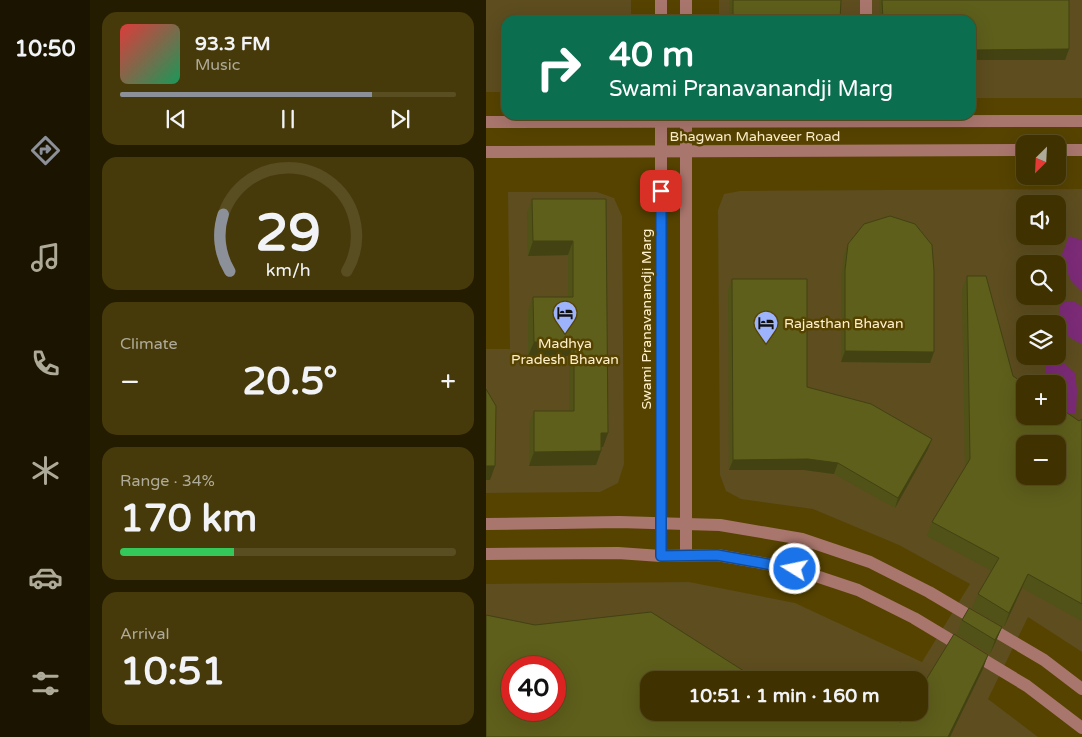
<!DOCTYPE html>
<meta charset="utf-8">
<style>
body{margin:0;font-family:"Varela Round",sans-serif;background:#473a0a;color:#f1f3f6;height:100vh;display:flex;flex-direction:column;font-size:19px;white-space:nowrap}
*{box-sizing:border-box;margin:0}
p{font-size:16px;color:#aeaa99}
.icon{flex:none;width:28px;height:28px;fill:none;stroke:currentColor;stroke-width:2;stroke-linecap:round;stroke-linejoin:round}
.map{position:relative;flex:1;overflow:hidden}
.drawer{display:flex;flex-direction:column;gap:12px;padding:12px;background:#231c00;width:396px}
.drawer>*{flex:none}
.guide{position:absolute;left:15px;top:15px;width:475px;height:105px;border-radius:15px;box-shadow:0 5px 20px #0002,0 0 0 1px #594d22;background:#0b6e4f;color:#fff;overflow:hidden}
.needle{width:32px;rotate:204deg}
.fabs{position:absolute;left:530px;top:135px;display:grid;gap:10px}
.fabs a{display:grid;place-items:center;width:50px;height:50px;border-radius:10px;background:#403200;box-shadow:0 5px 20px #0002,0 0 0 1px #594d22;font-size:25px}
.speed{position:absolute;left:15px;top:656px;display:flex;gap:10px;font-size:25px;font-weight:700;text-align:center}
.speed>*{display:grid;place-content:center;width:65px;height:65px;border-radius:50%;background:#403200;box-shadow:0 5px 20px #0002,0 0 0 1px #594d22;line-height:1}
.speed .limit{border:8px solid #d22;background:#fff;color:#111}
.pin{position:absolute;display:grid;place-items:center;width:42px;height:42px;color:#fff;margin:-21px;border-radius:10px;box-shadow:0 2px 8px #0006}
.me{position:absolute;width:55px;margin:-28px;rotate:280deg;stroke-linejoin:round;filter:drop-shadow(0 0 4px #0008)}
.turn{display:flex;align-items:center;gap:18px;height:105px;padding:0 25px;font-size:22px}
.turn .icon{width:65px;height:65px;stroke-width:2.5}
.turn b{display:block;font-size:35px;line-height:42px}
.big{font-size:38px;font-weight:700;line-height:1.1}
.drawer .tile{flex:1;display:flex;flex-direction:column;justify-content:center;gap:8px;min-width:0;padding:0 18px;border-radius:15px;background:#473a0a}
.drawer .dial{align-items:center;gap:0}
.dial svg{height:130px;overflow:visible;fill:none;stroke:#594d22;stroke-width:7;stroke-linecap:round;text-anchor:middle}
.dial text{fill:#f1f3f6;stroke:none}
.song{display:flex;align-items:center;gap:15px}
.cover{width:60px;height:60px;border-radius:8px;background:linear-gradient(135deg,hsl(0 70% 55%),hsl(150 70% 35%))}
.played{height:5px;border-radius:2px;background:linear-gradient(90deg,#8c9099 75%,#594d22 75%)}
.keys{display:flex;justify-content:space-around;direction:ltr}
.heat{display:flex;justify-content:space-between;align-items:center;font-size:28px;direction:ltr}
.charge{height:8px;border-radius:4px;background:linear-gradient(90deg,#34c759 34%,#594d22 0)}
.trip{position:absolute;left:154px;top:671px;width:288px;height:50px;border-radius:15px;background:#403200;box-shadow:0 5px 20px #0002,0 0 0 1px #594d22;font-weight:700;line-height:50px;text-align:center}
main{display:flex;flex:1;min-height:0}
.dock{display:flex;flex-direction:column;width:90px;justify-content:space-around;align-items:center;background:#1a1400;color:#aeaa99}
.dock .icon{width:35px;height:35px}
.dock .active{color:#8c9099}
.dock b{font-size:22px;color:#f1f3f6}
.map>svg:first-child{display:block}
</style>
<main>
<nav class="dock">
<b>10:50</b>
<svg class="icon active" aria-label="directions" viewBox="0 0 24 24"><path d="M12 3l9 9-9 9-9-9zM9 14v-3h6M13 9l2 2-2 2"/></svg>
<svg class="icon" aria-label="music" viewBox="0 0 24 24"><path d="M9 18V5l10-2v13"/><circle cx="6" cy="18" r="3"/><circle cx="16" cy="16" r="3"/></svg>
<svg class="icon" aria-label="phone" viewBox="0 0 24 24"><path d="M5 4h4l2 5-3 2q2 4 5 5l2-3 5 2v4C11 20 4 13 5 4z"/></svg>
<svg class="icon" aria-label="climate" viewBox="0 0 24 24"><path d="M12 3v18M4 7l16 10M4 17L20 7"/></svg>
<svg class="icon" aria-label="car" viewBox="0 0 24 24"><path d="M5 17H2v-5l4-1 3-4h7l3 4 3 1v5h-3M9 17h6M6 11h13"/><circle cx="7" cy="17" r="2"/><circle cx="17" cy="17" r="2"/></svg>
<svg class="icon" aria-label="filters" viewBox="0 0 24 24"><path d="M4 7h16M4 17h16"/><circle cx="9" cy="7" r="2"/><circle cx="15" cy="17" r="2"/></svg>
</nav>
<section class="drawer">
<div class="tile">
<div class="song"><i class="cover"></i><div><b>93.3 FM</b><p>Music</p></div></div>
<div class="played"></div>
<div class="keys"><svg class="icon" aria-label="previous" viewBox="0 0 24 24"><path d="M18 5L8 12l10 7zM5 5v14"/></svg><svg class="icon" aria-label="pause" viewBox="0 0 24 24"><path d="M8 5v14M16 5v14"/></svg><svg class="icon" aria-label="next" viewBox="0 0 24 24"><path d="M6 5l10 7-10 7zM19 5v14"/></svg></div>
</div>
<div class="tile dial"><svg viewBox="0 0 100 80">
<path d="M14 69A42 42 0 1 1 86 69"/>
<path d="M14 69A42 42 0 0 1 10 34" stroke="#8c9099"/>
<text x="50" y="56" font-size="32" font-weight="700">29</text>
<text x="50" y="72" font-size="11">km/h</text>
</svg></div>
<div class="tile"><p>Climate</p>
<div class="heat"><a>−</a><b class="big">20.5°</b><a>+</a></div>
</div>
<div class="tile"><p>Range · 34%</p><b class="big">170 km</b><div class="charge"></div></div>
<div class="tile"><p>Arrival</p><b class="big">10:51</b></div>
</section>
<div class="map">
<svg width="596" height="737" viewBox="0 0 596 737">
<rect width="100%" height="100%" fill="#564300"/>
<g fill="#5d4d1f" fill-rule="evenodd">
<polygon points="0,0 145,0 145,20 20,20 20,92 0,92"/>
<polygon points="233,0 596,0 596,98 485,98 485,20 233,20"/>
<path d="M 596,189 L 596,652 L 542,617 L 502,699 L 552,737 L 0,737 L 0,584 L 203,582 L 309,603 L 436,662 L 484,584 L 413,545 L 327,509 L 255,499 L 240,491 L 234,475 L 232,210 L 238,194 L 254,191 ZM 539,204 L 571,204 L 571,236 L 539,236 ZM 539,264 L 571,264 L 571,296 L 539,296 ZM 539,324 L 571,324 L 571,356 L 539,356 ZM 539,384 L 571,384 L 571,416 L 539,416 ZM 539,444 L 571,444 L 571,476 L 539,476 ZM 26,668 L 69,668 L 69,710 L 26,710 ZM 162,680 L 432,680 L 432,712 L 162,712 Z"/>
<polygon points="22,192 111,192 128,198 136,216 138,464 132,483 114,492 0,493 0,349 24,349"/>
</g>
<g fill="#7c2b77">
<polygon points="583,236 596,240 596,292 585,281 575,257"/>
<path d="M 588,301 L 596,307 L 596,344 C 573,334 572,326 574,302 Z"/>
<polygon points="565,360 576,361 589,373 591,390 590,413 580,414 571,405 571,384 560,384 560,365"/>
</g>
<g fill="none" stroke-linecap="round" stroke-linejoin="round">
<g stroke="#a9766d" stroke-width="12">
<polyline points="175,0 175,20"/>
<polyline points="200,0 200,20"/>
<polyline points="380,20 380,0"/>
<polyline points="175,115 175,556"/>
<polyline points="0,122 596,121"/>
<polyline points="571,150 596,150"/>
<polyline points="0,152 539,150"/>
<polyline points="0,524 133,522 234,525 316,539 384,562 443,592 558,660 596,689"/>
<polyline points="0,554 132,553 175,556 231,555 309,569 372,590 428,618 541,686 596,728"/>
<polyline points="200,555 200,115"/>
</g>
</g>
<g fill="#515217">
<polygon points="243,0 355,0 354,20 243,20"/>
<polygon points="393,0 583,0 583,49 579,60 485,60 485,20 393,20"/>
<polygon points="46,199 120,199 117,447 115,447 110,465 43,466 43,425 48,411 83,411 83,356 42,356 42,311 47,297 82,297 82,255 42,256 41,213"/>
<polygon points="362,244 448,352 444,363 355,362 355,281 358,255"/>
<polygon points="481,276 527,376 593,421 596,419 596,621 536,588 518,627 486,608 492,594 506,571 441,536 446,522 479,468 476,290"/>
<polygon points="246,279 321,387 442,449 409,508 348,474 318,470 243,470 242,290"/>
<polygon points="476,620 516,627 510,641 504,654 471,634"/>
</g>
<g fill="#424213">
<polygon points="583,49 579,60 485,60 485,50"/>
<polygon points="47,241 87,241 82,255 42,256"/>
<polygon points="48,342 88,342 83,356 42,356"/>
<polygon points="359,351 448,352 444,363 355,362"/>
<polygon points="115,433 122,433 117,447 109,447"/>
<polygon points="446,439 442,449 409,508 412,498"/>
<polygon points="115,451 110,465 43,466 48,452"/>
<polygon points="322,459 352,463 348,474 318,470 243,470 247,460"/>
<polygon points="0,466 9,466 4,480 0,480"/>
<polygon points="542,574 536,588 518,627 523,613"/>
<polygon points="516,627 510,641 504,654 509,640"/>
<polygon points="502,655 497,669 464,737 462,737"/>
</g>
<g fill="#5e5f1b" stroke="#424213" fill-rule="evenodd">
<polygon points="247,0 355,0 354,20 247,20"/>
<polygon points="396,0 583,0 583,49 485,50 485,20 397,20"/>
<polygon points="46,199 120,199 122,433 115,433 115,451 48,452 48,411 88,411 88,342 48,342 47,297 87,297 87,241 47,241"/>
<polygon points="404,216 429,224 446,245 448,271 448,352 359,351 359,270 362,244 378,224"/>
<path d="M 481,276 L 500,276 L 527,376 L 539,384 L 539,416 L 571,416 L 571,406 L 593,421 L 596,419 L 596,604 L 542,574 L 523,613 L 492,594 L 513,558 L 446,522 L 484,459 ZM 539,444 L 571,444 L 571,476 L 539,476 Z"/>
<polygon points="246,279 321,279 321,387 385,404 446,439 412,498 352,463 322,459 247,460"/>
<polygon points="0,389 10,406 9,466 0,466"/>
<polygon points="483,608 516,627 509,640 476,620"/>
<path d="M 165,612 L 272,680 L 162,680 L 162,712 L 378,712 L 415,722 L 421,712 L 432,712 L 432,693 L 468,634 L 502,655 L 462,737 L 0,737 L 0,615 L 49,625 ZM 26,668 L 69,668 L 69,710 L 26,710 Z"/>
</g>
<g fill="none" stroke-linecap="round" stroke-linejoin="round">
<defs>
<polyline id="route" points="175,191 175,556 231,555 309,569"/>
</defs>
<use href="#route" stroke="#114b97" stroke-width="12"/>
<use href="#route" stroke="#1a73e8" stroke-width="9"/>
</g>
<defs>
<symbol id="hotel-pin" viewBox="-11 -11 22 30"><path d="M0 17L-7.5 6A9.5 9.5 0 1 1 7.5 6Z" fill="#9db4fd" stroke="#564300"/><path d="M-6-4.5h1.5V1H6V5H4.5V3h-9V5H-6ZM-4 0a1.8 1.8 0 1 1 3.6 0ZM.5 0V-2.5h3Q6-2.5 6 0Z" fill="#111"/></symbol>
</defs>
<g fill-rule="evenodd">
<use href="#hotel-pin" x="65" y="299" width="28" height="38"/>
<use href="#hotel-pin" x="266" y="309" width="28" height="38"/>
</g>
<g text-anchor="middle" stroke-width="5" stroke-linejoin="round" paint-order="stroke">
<g font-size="14" fill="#fef0cb" stroke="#564300">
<text x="269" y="141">Bhagwan Mahaveer Road</text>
<text transform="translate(160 319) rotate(-90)" y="5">Swami Pranavanandji Marg</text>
</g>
<g font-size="14" fill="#fef0cb" stroke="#564300" text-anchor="start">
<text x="298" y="328">Rajasthan Bhavan</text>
<text x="79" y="348" text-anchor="middle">Madhya<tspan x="79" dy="16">Pradesh Bhavan</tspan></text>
</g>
</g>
</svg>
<div class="fabs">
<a><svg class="needle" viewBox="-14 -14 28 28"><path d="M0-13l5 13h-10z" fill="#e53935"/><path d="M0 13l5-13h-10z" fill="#aeaa99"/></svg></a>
<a><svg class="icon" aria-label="sound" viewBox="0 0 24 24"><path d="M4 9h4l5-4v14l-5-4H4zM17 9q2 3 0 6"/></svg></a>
<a><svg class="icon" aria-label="search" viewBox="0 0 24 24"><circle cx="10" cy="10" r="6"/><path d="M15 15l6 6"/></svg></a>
<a><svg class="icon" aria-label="layers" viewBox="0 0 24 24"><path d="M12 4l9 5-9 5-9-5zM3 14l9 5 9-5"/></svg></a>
<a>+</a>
<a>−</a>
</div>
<div class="speed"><div class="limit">40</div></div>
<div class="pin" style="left:175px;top:191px;background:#d93025"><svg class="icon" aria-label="arrive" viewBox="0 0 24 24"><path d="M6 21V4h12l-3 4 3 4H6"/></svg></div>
<svg class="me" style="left:309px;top:569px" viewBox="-20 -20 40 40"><circle r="17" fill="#1a73e8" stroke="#fff" stroke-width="3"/><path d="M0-11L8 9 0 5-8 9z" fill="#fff"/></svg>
<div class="trip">10:51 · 1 min · 160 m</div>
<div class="guide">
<div class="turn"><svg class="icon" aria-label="right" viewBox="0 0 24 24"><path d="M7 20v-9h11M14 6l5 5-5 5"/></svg><div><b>40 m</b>Swami Pranavanandji Marg</div></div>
</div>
</div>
</main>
